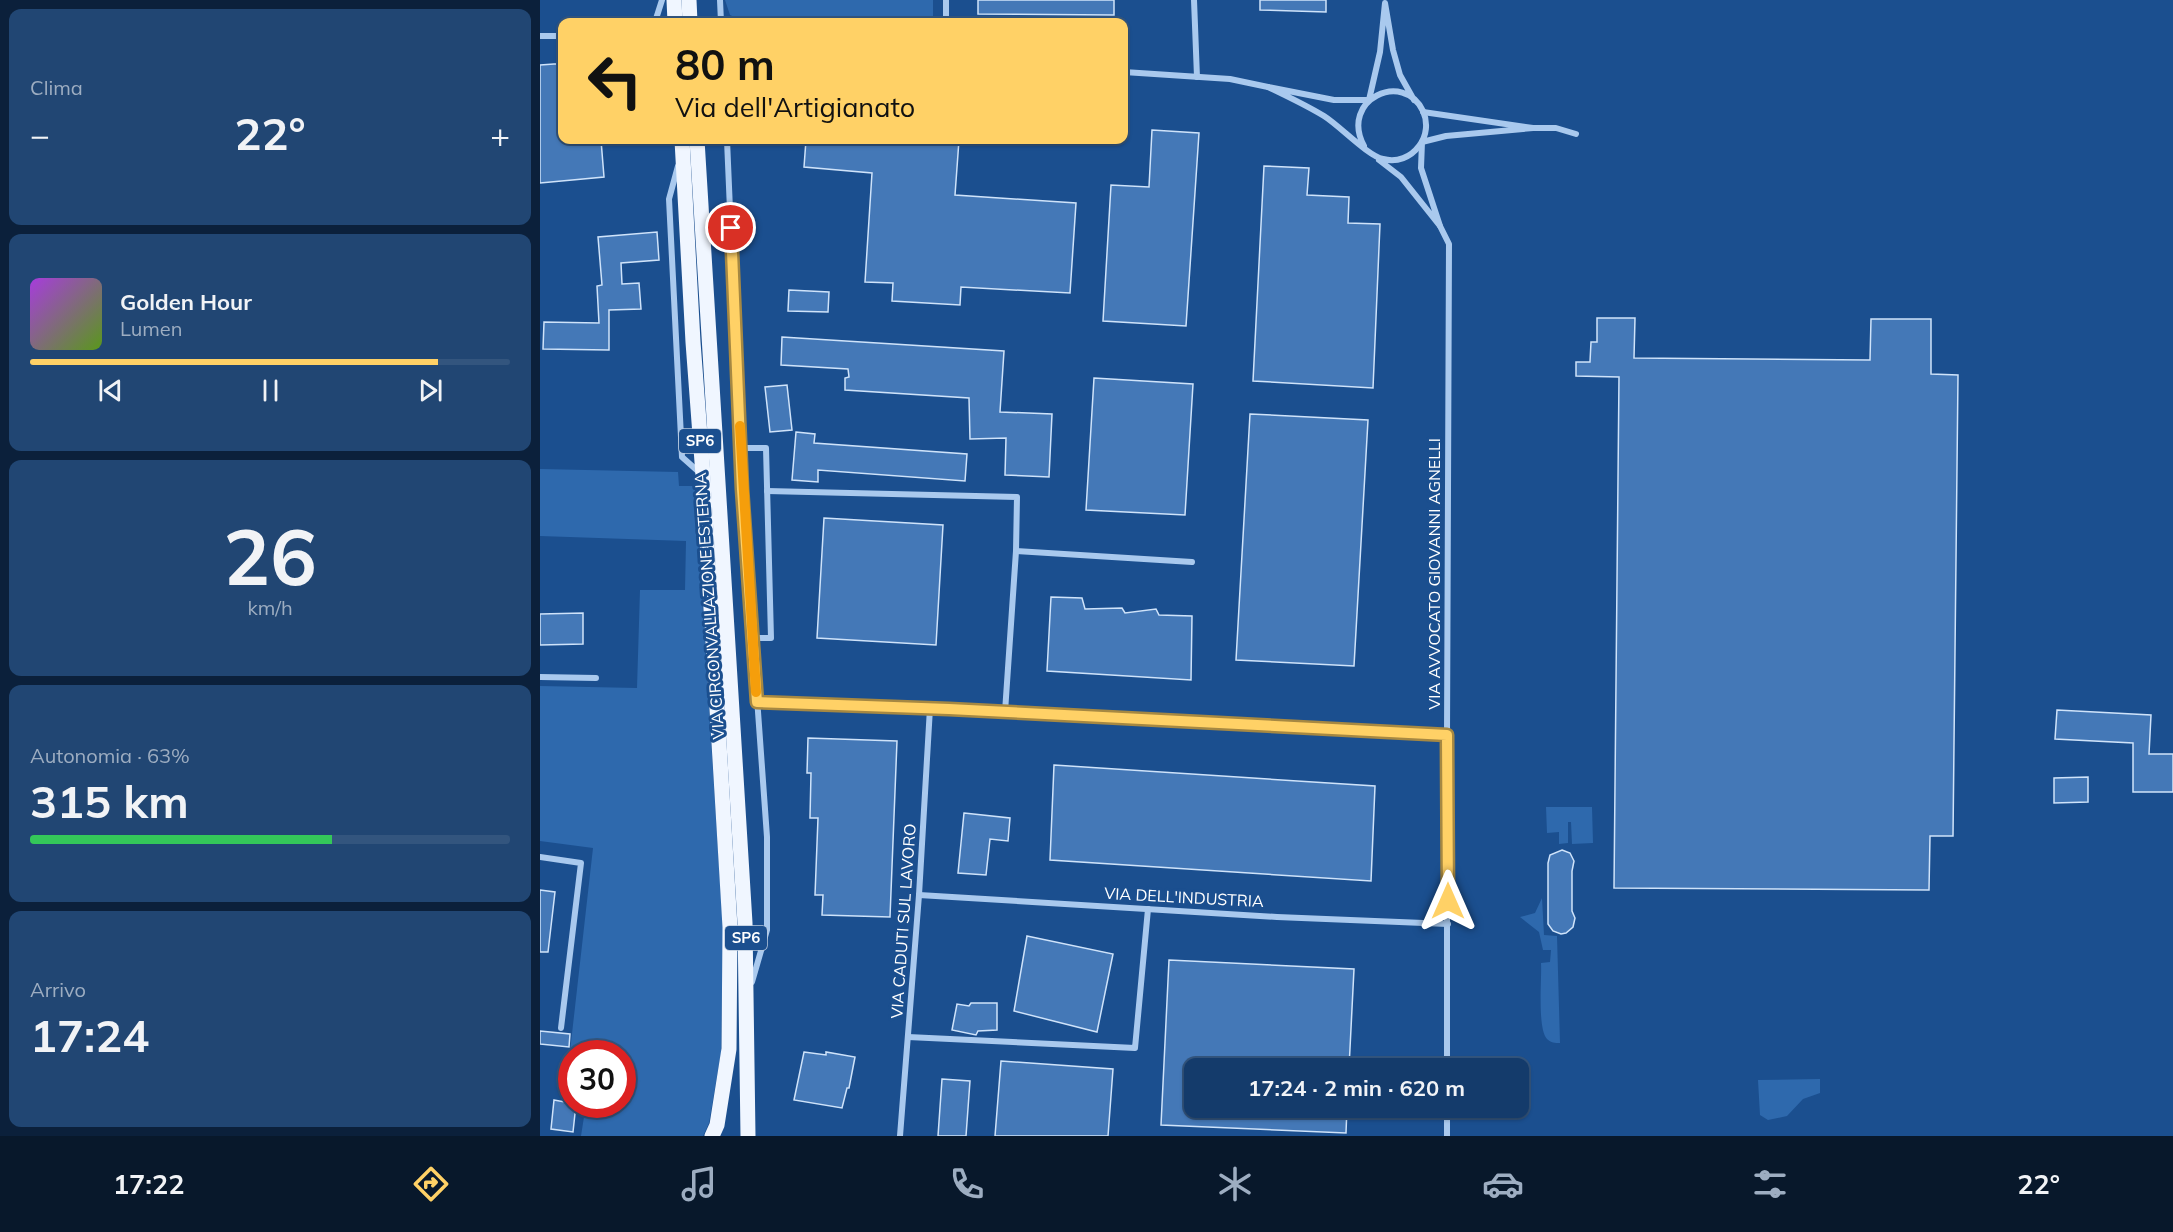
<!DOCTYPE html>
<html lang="it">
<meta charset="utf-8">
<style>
body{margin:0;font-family:Mulish,sans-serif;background:#214673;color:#f1f3f6;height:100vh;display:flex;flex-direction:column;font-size:22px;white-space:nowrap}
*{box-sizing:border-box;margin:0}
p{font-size:20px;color:#9dadc1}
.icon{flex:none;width:33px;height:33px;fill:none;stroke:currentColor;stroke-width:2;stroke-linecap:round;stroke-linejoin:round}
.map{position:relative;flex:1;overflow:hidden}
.drawer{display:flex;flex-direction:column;gap:9px;padding:9px;background:#0b203b;width:540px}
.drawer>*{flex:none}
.hud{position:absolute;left:18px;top:18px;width:570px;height:126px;border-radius:12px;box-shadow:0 2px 4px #0004,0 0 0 2px #33557e;background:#ffd166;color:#111;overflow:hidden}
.speed{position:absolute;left:18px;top:1040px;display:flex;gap:12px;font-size:30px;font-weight:700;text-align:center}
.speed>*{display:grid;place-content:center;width:78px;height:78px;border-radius:50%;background:#143b6b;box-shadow:0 2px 4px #0004,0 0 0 2px #33557e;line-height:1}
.speed .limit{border:9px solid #d22;background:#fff;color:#111}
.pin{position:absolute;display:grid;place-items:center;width:51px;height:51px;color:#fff;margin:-26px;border:3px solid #fff;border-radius:50%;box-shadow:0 2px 6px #0007}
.me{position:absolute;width:66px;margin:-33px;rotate:0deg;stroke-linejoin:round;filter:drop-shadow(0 0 4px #0008)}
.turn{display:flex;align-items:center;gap:21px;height:126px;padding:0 18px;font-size:27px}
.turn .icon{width:78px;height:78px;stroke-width:2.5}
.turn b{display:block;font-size:42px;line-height:51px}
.big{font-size:45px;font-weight:700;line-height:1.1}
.drawer .widget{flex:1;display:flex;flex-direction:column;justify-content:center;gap:9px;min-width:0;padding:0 21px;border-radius:12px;background:#214673}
.drawer .dial{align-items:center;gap:0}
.dial b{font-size:78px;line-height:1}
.song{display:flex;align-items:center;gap:18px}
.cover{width:72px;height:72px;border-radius:9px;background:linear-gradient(135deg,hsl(280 70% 55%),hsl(90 70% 35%))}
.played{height:6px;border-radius:3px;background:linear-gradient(90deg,#ffd166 85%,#33557e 85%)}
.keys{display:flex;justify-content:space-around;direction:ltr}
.heat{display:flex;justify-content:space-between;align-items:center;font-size:33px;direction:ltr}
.charge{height:9px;border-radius:4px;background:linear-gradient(90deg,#34c759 63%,#33557e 0)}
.trip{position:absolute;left:644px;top:1058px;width:345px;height:60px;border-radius:12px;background:#143b6b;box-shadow:0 2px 4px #0004,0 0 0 2px #33557e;font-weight:700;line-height:60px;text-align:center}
.menu{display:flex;height:96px;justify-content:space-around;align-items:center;background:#08182b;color:#9dadc1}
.menu .icon{width:42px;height:42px}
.menu .active{color:#ffd166}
.menu b{font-size:27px;color:#f1f3f6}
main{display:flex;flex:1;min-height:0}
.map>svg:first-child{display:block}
</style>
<main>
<section class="drawer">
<div class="widget"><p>Clima</p>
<div class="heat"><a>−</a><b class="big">22°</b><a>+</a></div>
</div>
<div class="widget">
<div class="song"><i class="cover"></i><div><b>Golden Hour</b><p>Lumen</p></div></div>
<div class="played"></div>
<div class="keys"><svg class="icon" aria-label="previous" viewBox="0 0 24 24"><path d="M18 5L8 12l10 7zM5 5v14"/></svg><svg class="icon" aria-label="pause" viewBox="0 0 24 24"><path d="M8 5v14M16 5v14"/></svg><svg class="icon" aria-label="next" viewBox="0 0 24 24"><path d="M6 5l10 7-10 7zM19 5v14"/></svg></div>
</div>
<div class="widget dial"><b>26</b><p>km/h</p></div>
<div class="widget"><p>Autonomia · 63%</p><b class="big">315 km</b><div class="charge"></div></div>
<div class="widget"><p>Arrivo</p><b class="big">17:24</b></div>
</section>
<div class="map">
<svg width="1633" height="1136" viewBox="0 0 1633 1136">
<rect width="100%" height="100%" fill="#1b4f8f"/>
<g fill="#2e69ad">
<polygon points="185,0 393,0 393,22 205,22 190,15"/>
<polygon points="0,469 138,472 139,486 155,486 183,929 181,1053 169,1123 163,1136 41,1136 46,1104 82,1104 82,1053 32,1053 31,1069 28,1069 53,848 0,841 0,686 97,688 100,590 145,590 146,541 0,536"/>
<polygon points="1006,807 1052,807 1053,843 1032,844 1031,822 1028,822 1028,843 1019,844 1019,832 1007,833"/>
<path d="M 1002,898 L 1004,935 L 1017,936 L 1020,1043 C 1015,1043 1011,1043 1007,1039 C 997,1028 1002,978 1001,963 L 1010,962 L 1011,950 L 1003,950 L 999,932 L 980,917 L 995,913 Z"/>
<polygon points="1280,1079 1280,1093 1263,1099 1247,1116 1228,1120 1220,1115 1218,1080"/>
</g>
<g fill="#4478b7" stroke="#cfe3fa" stroke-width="1.5">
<polygon points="438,0 574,0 574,15 438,14"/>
<polygon points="720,0 786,0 786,12 720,10"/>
<polygon points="14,64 22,64 22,140 61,140 64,177 0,183 0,65"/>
<polygon points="612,130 659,133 646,326 563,321 571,185 609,187"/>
<polygon points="266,140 419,140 415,195 536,203 530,293 421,287 420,305 352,301 353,283 325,282 332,173 264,167"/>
<polygon points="724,166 769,168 767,195 809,197 808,223 840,224 833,388 713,381"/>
<polygon points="117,232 119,260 81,263 82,284 99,283 101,309 69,310 69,350 3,349 4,322 59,323 57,286 62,285 58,237"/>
<polygon points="249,290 289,292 288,312 248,311"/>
<polygon points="1057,318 1095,318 1094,358 1330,360 1331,319 1391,319 1391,374 1418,375 1413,836 1390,836 1389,890 1074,888 1079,377 1036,376 1036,362 1050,362 1051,342 1057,342"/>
<polygon points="242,337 464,351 460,412 512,414 509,477 465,475 466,438 430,439 429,398 305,390 305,378 309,377 308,369 241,365"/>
<polygon points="554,378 653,384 645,515 546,510"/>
<polygon points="247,385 252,430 230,432 225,387"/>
<polygon points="710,414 828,420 814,666 696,660"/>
<polygon points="256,432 275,434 274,443 427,454 425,481 278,470 278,482 252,480"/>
<polygon points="284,518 403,525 396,645 277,638"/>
<polygon points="511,597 542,598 545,609 582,608 585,613 616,609 619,615 652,616 651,680 507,671"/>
<polygon points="43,613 43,644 0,645 0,614"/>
<polygon points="1517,710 1611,715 1609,754 1633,754 1633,792 1593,792 1593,743 1515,739"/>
<polygon points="268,738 357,741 350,917 282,915 283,895 275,895 278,818 270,818 271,773 267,773"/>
<polygon points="514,765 835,786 831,881 510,860"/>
<polygon points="1548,777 1548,802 1514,803 1514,778"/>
<polygon points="424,813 470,818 468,841 450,839 446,875 418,873"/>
<polygon points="1022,850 1030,853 1034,861 1032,871 1032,911 1035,918 1033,927 1026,933 1021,934 1013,931 1008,924 1008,863 1010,855"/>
<polygon points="0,890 15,892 8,952 0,952"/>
<polygon points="487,936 573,954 557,1032 474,1011"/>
<polygon points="629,960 814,969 809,1068 654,1068 654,1107 807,1107 806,1133 621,1125"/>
<polygon points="431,1003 457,1003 457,1030 438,1031 436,1035 412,1030 417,1004 429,1006"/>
<polygon points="0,1031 30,1034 29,1047 0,1044"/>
<polygon points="264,1052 286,1055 286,1052 315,1057 309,1088 307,1088 302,1108 254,1100"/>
<polygon points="461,1061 573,1069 568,1136 455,1136"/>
<polygon points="402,1079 430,1081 426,1136 398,1136"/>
<polygon points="14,1100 36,1104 33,1132 11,1129"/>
</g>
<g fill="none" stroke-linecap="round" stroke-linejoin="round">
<g stroke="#a9c9ee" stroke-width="6">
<polyline points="180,0 181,22"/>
<polyline points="406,0 406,22"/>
<polyline points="654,0 657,77"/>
<polyline points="115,22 122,0"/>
<polyline points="0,36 22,36"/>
<polyline points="584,72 690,79 728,87"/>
<polyline points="993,128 1016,128 1036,134"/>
<polyline points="187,140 202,489 227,837 227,930 212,982"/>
<path d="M 824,146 C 799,99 864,70 883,111 C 888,122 887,136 879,146 C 871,157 857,163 843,159 C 828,156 800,126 784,116 C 766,105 747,96 728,87 L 794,100 L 829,100 L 840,52 L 845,3 L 853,50 L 860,75 L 874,100"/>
<polyline points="839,160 861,177 900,226 881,168 882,142 906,136 993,128 883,112"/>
<polyline points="138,166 129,199 142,457 160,473"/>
<polyline points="900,226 909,244 907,735 907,1068"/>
<polyline points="201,448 226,448 231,638 213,638"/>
<polyline points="227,491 477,497 476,551 465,712"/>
<polyline points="476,551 652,562"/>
<polyline points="0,677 56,678"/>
<polyline points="217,702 390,708 907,735"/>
<polyline points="0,857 41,863 21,1028"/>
<polyline points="379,895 737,917 908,924"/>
<polyline points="368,1037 595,1048 608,909"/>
<polyline points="360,1136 379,895 390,708"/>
<polyline points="907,1136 907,1107"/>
</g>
<g stroke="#f0f6ff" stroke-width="15">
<polyline points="134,0 135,22"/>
<polyline points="149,0 150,22"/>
<polyline points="142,140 153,342 163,475 190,927 189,1049 177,1125 172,1136"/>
<polyline points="157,140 205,923 208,1136"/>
</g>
</g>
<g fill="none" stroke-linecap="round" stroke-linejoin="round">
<defs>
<polyline id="route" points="191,228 202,489 217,702 409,709 907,735 908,901"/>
</defs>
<use href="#route" stroke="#a68842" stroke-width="15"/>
<use href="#route" stroke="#ffd166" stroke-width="10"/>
<polyline stroke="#f59e0b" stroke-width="10" points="200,426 216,692"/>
</g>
<g text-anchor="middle" stroke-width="6" stroke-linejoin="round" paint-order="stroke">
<g fill="#1b4f8f" stroke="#bbcadd" stroke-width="1.5">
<rect x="139" y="429" width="42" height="24" rx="4.5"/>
<rect x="185" y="926" width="42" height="24" rx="4.5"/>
</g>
<g font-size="15" font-weight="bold" fill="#fff">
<text x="160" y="446">SP6</text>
<text x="206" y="943">SP6</text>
</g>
<g font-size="16" fill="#fff" stroke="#1b4f8f">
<text transform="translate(894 574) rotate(-90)" y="6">VIA AVVOCATO GIOVANNI AGNELLI</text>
<text transform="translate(169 606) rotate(-94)" y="6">VIA CIRCONVALLAZIONE ESTERNA</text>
<text transform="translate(644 897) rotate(3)" y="6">VIA DELL'INDUSTRIA</text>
<text transform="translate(363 921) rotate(-86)" y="6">VIA CADUTI SUL LAVORO</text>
</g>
</g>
</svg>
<div class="speed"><div class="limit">30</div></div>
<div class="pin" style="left:191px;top:228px;background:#d93025"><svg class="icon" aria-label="arrive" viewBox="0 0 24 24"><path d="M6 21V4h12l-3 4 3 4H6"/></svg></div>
<svg class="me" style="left:908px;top:901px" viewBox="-20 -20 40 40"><path d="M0-17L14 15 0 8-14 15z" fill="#ffd166" stroke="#fff" stroke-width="4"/></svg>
<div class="trip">17:24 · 2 min · 620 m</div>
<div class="hud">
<div class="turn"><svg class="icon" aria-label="left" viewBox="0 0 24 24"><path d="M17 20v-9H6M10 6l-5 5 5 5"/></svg><div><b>80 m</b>Via dell'Artigianato</div></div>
</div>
</div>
</main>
<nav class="menu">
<b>17:22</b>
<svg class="icon active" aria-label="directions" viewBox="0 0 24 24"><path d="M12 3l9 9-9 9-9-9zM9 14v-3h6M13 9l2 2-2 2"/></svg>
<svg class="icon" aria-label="music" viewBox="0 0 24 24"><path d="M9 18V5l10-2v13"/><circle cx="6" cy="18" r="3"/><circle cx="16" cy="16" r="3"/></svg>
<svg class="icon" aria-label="phone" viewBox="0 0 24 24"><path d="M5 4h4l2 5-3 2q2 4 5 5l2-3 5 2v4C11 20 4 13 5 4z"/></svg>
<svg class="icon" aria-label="climate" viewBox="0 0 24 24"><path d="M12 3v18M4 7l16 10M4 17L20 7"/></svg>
<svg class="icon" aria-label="car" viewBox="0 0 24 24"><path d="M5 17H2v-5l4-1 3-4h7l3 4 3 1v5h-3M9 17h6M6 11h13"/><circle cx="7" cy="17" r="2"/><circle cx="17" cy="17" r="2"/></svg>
<svg class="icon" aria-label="filters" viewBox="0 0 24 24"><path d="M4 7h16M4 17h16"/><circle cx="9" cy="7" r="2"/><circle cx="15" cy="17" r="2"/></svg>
<b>22°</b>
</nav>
